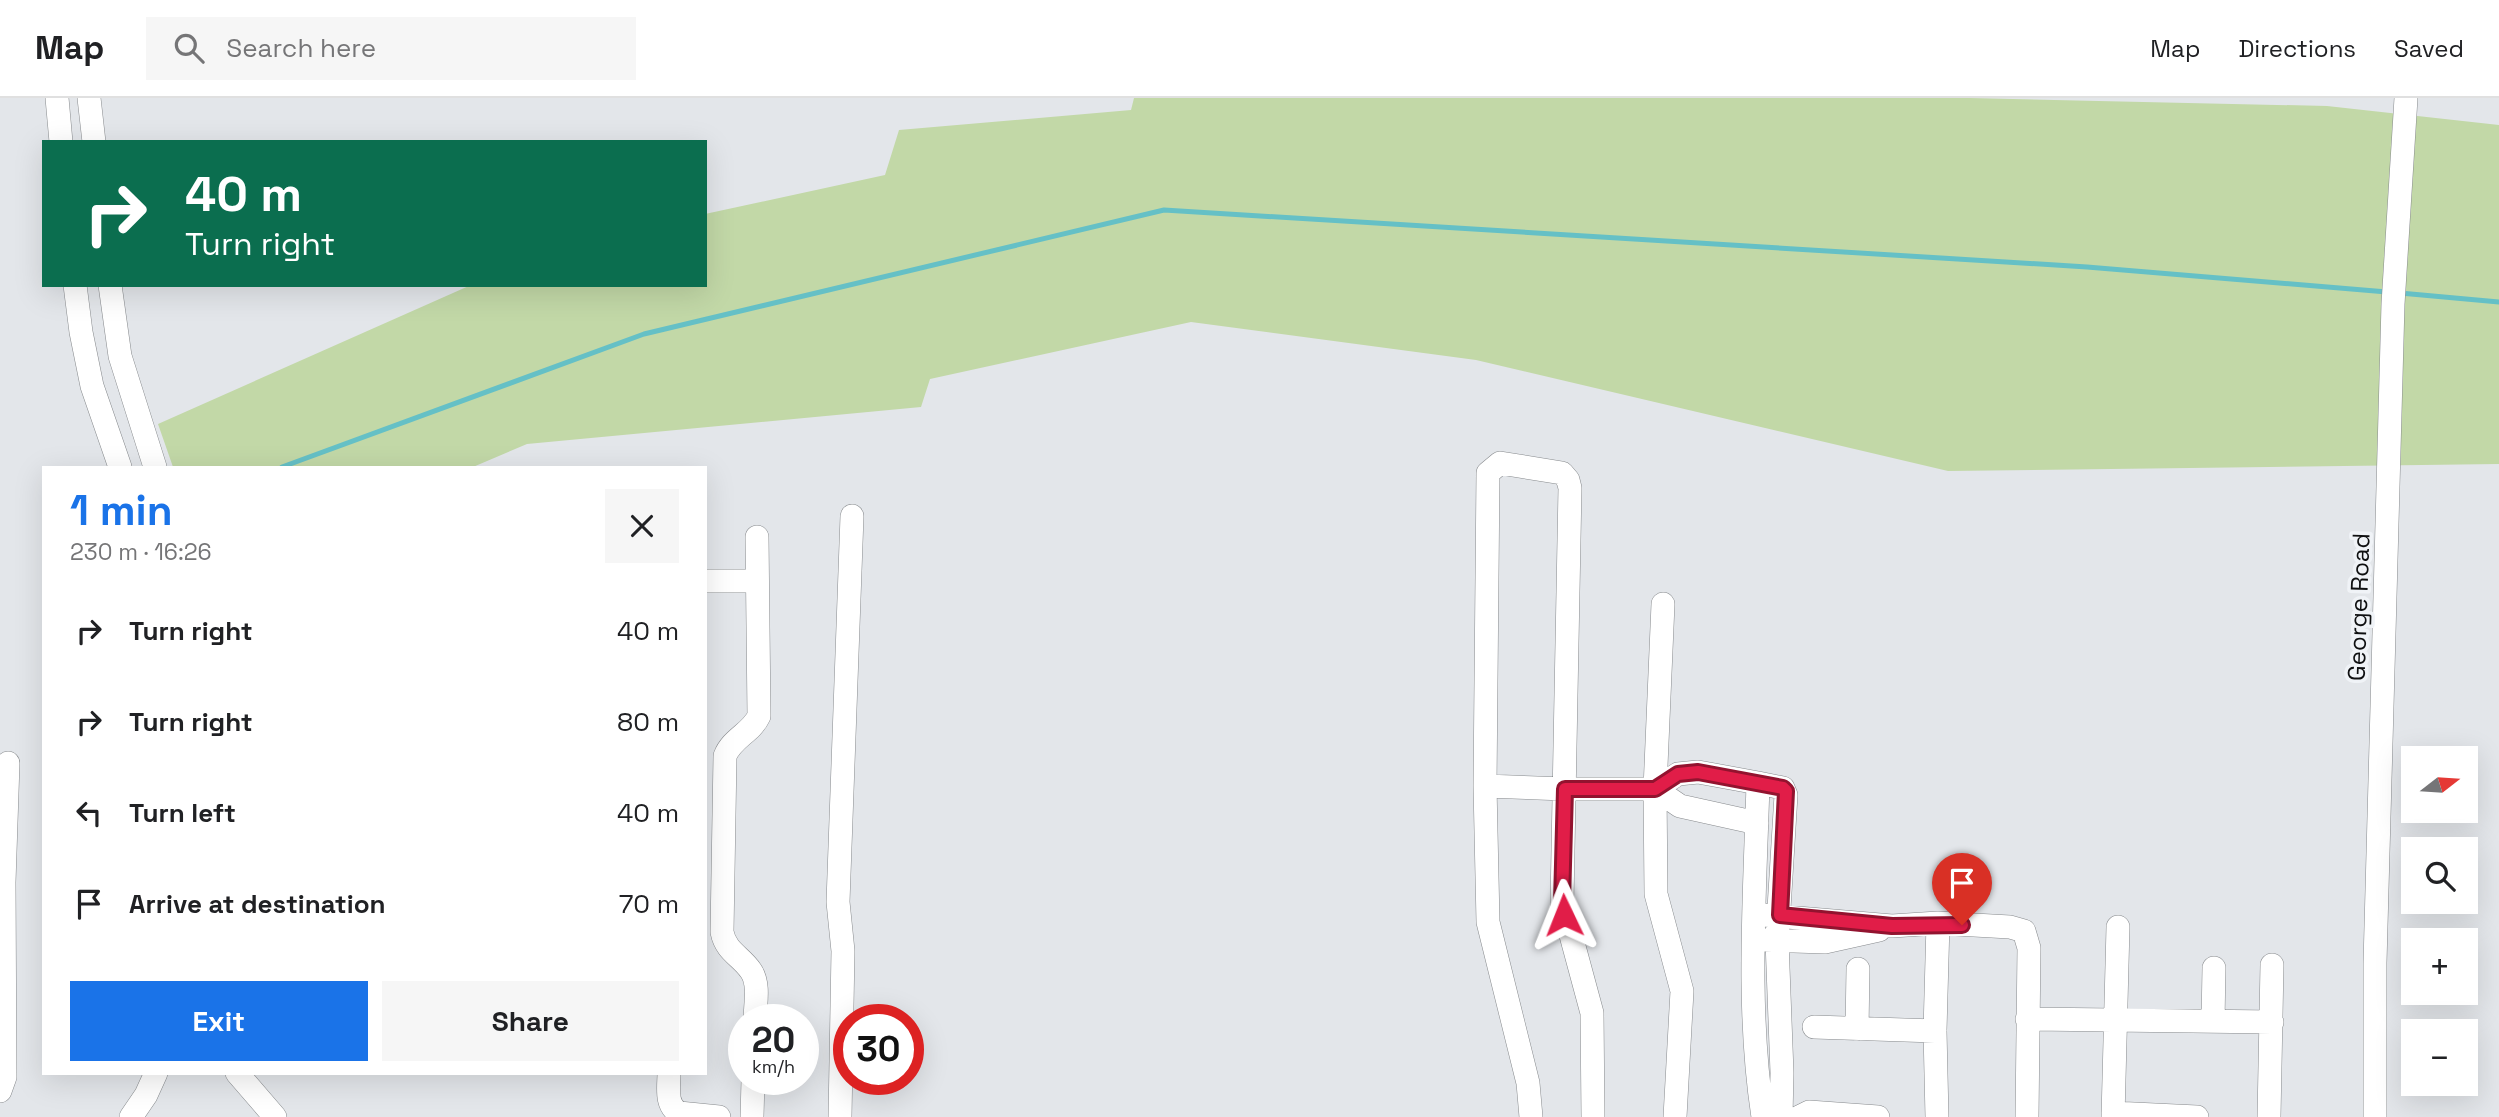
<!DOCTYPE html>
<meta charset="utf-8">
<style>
body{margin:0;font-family:"Space Grotesk",sans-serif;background:#f6f6f6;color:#202124;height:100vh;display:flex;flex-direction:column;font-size:26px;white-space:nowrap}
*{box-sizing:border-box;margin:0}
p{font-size:23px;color:#757577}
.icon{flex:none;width:38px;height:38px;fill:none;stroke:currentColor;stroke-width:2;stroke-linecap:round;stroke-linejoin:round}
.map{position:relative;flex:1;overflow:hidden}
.sheet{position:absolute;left:42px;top:368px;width:665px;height:609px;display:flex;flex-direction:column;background:#fff;border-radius:0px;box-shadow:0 7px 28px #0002}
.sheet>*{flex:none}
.top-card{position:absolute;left:42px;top:42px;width:665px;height:147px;border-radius:0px;box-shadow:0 7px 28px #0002;background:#0b6e4f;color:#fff;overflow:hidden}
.needle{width:46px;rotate:73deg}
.buttons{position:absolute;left:2401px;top:648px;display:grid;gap:14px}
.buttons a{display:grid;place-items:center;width:77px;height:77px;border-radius:0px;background:#fff;box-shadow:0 7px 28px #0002;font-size:35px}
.speed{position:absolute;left:728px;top:906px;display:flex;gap:14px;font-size:35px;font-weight:700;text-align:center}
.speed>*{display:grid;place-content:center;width:91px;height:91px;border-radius:50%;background:#fff;box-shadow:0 7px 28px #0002;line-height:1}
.speed small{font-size:18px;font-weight:400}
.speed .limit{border:10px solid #d22;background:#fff;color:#111}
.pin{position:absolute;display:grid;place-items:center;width:60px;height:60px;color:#fff;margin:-72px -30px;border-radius:50% 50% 50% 0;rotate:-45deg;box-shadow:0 0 7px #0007}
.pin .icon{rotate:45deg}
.me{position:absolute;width:77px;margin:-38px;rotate:358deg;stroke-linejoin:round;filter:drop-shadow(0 0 5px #0008)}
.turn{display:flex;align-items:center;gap:24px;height:147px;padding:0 28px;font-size:32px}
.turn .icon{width:91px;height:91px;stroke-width:2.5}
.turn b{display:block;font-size:49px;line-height:60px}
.round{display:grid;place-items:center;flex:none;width:74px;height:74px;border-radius:0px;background:#f6f6f6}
.summary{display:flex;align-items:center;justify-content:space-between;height:119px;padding:0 28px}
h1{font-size:42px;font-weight:800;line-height:52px;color:#1a73e8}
.button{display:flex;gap:14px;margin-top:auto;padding:14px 28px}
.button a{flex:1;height:80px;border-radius:0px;background:#1a73e8;color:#fff;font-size:28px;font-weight:800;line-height:80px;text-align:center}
.button a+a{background:#f6f6f6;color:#202124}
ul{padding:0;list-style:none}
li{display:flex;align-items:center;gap:21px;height:91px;padding:0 28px}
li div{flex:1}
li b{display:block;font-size:26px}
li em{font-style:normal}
header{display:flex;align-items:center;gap:42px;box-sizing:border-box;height:98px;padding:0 35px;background:#fff;border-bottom:2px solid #e0e0e0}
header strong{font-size:33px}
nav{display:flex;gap:38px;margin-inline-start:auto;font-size:24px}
.search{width:490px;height:63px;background:#f6f6f6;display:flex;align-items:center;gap:18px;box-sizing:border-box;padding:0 24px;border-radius:0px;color:#757577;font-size:26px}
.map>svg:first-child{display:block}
</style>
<header>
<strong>Map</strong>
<div class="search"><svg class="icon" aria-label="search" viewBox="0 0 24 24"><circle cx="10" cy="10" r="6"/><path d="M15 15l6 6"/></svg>Search here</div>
<nav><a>Map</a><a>Directions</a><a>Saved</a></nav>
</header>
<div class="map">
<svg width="2499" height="1019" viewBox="0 0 2499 1019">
<rect width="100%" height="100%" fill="#e3e6ea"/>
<!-- green -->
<path fill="#c2d8a7" d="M1134,0H1970L2327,8L2499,27V366L1948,373L1476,262L1191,224L930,281L921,309L527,346L473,369H173L158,326L471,187H705V116L885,77L899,32L1131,12Z"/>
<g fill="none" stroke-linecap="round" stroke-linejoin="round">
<!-- stream -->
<path stroke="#65c0c6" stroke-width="5" d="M2400,195L2499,204
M282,369L644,236L1164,112L2087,169L2387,194"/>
<!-- minor casing -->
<g stroke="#878a8d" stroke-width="24">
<path id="minor" d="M57,0L61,44
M89,0L94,44
M75,187L81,234L92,288L120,369
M110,187L120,258L155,369
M705,483H756
M1663,506L1655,691L1656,796L1682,893L1675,1019
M1485,688L1565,691H1655
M1757,725L1680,708L1655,691L1678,676L1698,674L1758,685
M1764,817L1892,828L1938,825L2010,829L2024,833L2029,850L2027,1019
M1765,842L1825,844L1879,832
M2027,921L2272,924
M755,922C755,908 760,886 751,873C741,858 726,854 722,834L725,658C732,640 751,635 759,618L757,439
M2213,923L2214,870
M1814,929L1935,933
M1857,931L1858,871
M237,975L275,1019
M669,975C669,989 665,1007 679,1015L719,1019
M0,993L5,979L4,784L8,665
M2113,1015L2197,1019
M131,1019L146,997L156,975
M752,1019L753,982
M840,1019L843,853L838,804L852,418
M1531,1019L1528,985L1488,824L1485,688L1488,375L1500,365L1562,375L1568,382L1570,390L1562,804L1592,915L1593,1019
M1763,1019C1746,909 1755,796 1758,685L1783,690L1786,697L1777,843L1782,975L1781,1019
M1799,1019L1809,1014L1878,1019
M1937,1019L1935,933L1938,825
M2113,1019L2118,829
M2269,1019L2272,867
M2375,1019V865L2393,206L2406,0"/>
</g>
<!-- minor -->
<use href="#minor" stroke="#fff" stroke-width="23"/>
</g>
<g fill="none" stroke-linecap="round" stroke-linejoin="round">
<!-- route casing -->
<g stroke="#92132f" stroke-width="18">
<path id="route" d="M1564,817L1562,804L1565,691H1655L1678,676L1698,674L1783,690L1786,693L1780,817L1892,828L1962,827"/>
</g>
<!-- route -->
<use href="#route" stroke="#e11d48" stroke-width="12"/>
</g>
<g text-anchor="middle" stroke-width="7" stroke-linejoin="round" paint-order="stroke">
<!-- street labels -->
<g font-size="24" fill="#0f1011" stroke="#f0f3f7">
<text transform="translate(2359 509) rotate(-88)" y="8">George Road</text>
</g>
</g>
</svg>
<div class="buttons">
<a><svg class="needle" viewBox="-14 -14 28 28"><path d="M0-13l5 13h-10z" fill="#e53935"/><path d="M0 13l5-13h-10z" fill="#757577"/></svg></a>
<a><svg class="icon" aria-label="search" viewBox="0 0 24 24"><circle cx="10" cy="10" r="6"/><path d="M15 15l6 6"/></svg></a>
<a>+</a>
<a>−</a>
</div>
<div class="speed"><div>20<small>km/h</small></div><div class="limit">30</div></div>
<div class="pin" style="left:1962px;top:827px;background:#d93025"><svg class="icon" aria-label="arrive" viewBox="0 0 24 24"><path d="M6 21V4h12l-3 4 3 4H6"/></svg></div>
<svg class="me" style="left:1564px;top:817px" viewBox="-20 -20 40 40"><path d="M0-17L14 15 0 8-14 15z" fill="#e11d48" stroke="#fff" stroke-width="4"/></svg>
<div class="top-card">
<div class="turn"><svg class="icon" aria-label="right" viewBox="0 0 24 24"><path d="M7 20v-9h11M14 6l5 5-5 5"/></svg><div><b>40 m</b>Turn right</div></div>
</div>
<section class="sheet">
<div class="summary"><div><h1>1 min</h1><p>230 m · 16:26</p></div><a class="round"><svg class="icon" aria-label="close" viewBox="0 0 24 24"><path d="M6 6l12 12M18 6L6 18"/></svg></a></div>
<ul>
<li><svg class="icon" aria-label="right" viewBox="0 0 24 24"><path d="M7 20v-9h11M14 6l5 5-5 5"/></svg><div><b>Turn right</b></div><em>40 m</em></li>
<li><svg class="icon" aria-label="right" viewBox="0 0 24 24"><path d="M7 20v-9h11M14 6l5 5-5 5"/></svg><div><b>Turn right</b></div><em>80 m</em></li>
<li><svg class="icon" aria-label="left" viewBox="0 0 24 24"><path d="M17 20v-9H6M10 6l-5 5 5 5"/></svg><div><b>Turn left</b></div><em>40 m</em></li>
<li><svg class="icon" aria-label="arrive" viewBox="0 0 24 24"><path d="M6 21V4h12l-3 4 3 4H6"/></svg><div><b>Arrive at destination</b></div><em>70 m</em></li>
</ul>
<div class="button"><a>Exit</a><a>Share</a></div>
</section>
</div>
